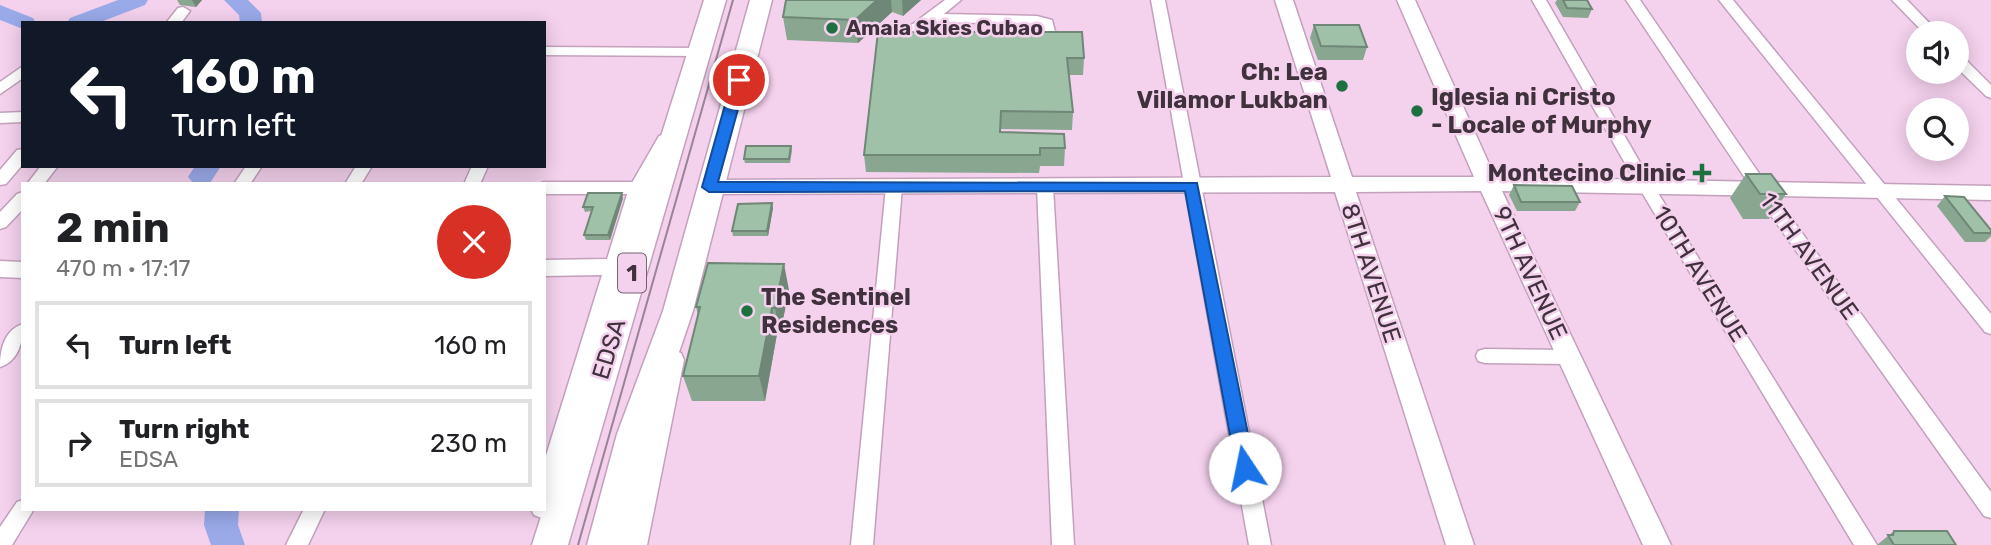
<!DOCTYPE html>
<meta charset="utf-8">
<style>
body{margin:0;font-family:Rubik,sans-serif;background:#f6f6f6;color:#202124;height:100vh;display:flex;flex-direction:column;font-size:26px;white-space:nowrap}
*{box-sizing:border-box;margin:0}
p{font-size:23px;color:#757577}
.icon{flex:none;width:38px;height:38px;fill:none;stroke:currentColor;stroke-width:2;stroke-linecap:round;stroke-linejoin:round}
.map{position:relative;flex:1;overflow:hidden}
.panel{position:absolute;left:21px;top:182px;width:525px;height:329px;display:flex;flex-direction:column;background:#fff;border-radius:0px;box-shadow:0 4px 18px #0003}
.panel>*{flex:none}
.hud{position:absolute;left:21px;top:21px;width:525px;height:147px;border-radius:0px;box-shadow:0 4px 18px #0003;background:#111827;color:#fff;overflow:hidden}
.buttons{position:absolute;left:1906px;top:21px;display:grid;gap:14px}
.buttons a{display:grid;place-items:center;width:63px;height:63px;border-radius:50%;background:#fff;box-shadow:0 4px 18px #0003;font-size:35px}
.pin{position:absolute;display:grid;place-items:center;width:60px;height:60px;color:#fff;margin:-30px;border:4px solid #fff;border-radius:50%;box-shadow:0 2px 7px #0007}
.me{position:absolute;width:77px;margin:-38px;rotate:349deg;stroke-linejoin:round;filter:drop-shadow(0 0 5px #0008)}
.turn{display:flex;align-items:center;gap:24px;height:147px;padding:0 35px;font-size:32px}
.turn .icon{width:91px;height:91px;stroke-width:2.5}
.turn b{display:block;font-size:49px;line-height:60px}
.round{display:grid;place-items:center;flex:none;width:74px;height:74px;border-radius:37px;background:#f6f6f6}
.headline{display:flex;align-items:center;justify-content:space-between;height:119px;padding:0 35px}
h1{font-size:42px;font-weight:700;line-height:52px}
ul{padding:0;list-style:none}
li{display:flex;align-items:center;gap:21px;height:88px;margin:0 14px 10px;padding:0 21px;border:4px solid #e0e0e0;border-radius:0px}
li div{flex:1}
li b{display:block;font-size:26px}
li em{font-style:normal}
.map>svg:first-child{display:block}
</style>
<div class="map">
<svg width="1991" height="545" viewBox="0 0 1991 545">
<rect width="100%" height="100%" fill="#f4d1ed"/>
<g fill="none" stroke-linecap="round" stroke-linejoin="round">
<!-- river -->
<path fill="#9aaae9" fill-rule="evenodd" d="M118,0H148L145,5L98,23H67L70,18Z
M224,0H248L261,13L262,23H240L239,15Z
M0,5L33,18L36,23H23V29L0,20Z
M195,166H221L210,183L194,184L188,177Z
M205,509H239L238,525L245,545H211L204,525Z"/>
<!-- street casing -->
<g stroke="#c3a1bc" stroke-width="3">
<path id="street" d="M945,0H961L944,14L1037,16L1052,20L1056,35L1054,38H1044L1040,25L1036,24L933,22L912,38H902V32Z
M1151,0H1165L1271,545H1249Z
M1532,0H1546L1653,185L1877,545H1854L1638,186Z
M1626,0H1640L1767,185L1991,492V518L1984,516L1755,193Z
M1719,0H1733L1991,314V334L1985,332Z
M1892,0H1907L1939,33H1924Z
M183,7L190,11L181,23H166L178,8Z
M544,47L700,48L707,52L700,56L544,55Z
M1956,54L1961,55L1991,85V98L1986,96L1956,67Z
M23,66V78L0,94V82Z
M23,112V122L0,123V113Z
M23,149V164L6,184L0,185V170L17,150Z
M41,166H58L44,184H27Z
M246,166H262L250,184H234Z
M356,166H372L361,184H345Z
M472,166H488L480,184H464Z
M894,181L902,187L873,545H851L886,187Z
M1045,181L1053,187L1074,545H1052L1037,187Z
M544,182H640L648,188L640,194H544V184H539Z
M23,192V209L6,227L0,229V212L17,194Z
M23,324C23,341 19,361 0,367C0,350 4,330 23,324Z
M1485,349L1569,350L1576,352L1578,357L1576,362L1569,364L1485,363L1478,361L1476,356L1478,351Z
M23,500V509H34L12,545H0V527L17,502Z
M304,509H325L308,545H286Z"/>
</g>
<!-- secondary casing -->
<g stroke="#c3a1bc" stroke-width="3">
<path id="secondary" d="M1275,0H1293L1352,177H1474L1397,0H1415L1495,177L1991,186V200L1502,191L1671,545H1643L1481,191L1356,192L1474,545H1446L1335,192L709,194L702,192L698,187L702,182L709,180L1331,177Z
M666,134L673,136L676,141L651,188L558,507L554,515L544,519L534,515L531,509H544V462L602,275L544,276V260L607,259L629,188L659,136Z
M0,261L23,262V278L0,277Z
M672,350L681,353L684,360L647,545H619L660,360L663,353Z"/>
</g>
<!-- highway casing -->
<g stroke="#c3a1bc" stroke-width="3">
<path id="highway" d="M704,0H726L568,545H532Z
M750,0H772L693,311L651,434L623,545H587L617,434L663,311Z"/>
</g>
<!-- street -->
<use href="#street" fill="#fff" fill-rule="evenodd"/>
<!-- secondary -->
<use href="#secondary" fill="#fff" fill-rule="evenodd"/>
<!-- highway -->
<use href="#highway" fill="#fff" fill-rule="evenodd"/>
<!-- tram -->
<path stroke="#9b8396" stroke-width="2" d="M578,545L733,0"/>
</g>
<!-- wall -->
<path fill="#88a690" d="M177,0H202L196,7L180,5Z
M786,0H921L903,16L892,12L858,43L787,40L783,17Z
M1557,0H1587L1592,9L1588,18L1563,17L1555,3Z
M1314,25L1367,47L1363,60H1318L1310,38Z
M878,32L1084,58L1083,75H1069L1073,112L1072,130L1001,129V132L1065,148L1064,166H1040L1039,173L866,172L864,155Z
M791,146L792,151L790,163H745L744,159Z
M1746,174L1786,194L1769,219H1743L1730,198Z
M1514,185L1580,202L1575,211H1517L1509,195Z
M1945,196L1991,230V236L1985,242H1965L1937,206Z
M623,198L610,240H586L584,235L592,211L585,212L583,207Z
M773,208L768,236H733L732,231Z
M789,290L780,334H777L765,401H692L683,376L698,315L696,307Z
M1894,531L1956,545H1877Z"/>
<!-- shaded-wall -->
<path fill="#6f8776" d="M192,0H202L196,7Z
M877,0H891L892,12L858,43L855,20Z
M902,0H921L903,16Z
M622,193L623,198L610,240L608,235Z
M772,203L773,208L768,236L767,231Z
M784,264L789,290L780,334L775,308Z
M772,308L777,334L765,401L759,376Z"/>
<!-- building -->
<path fill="#9ec1a8" stroke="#6f8776" stroke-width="2" d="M786,0H877L855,20L783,17Z
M1563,0H1587L1592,9L1567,8Z
M1314,25H1359L1367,47L1321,46Z
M878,32H1082L1084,58H1067L1073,112L1001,111L1000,132L1064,134L1065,148H1040V155H864Z
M746,146H791L789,159H744Z
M1746,174H1771L1786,194H1760Z
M1514,185L1572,186L1580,202H1521Z
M588,193H622L608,235H584L593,207H583Z
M1945,196L1964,197L1991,230V233H1974Z
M772,203L767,231H732L738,204Z
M708,263L784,264L775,308H772L759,376H683L700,307H696Z
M1894,531H1947L1956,545H1894L1888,535H1893Z"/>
<!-- route -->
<path fill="#1a73e8" stroke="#114b97" stroke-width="2" d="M739,76L746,80L718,182L1197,183L1255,468L1252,474L1245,476L1239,474L1236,468L1185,191L709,192L702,187L732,80Z"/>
<!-- markers -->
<g fill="#1f7041" stroke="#f4d1ed" stroke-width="2.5">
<circle cx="832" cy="28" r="7"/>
<circle cx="1342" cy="86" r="7"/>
<circle cx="1417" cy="111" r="7"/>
<path d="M1698.5 162.5h7v7h7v7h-7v7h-7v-7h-7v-7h7z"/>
<circle cx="747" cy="311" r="7"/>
</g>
<g text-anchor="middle" stroke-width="5" stroke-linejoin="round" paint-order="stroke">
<!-- far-poi labels -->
<g font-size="21" font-weight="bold" fill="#40323d" stroke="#f4d1ed" text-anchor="start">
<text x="846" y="35">Amaia Skies Cubao</text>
</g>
<!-- shield labels -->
<rect fill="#f4d1ed" stroke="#766272" stroke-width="2" x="618" y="253.5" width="28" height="39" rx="5"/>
<g font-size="23" font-weight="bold" fill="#40323d">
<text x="632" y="281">1</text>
</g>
<!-- poi labels -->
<g font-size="24" font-weight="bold" fill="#40323d" stroke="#f4d1ed" text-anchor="end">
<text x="1328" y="80">Ch: Lea<tspan x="1328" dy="28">Villamor Lukban</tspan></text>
<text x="1431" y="105" text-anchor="start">Iglesia ni Cristo<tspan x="1431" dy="28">- Locale of Murphy</tspan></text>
<text x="1686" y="181">Montecino Clinic</text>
<text x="761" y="305" text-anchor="start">The Sentinel<tspan x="761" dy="28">Residences</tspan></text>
</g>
<!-- street labels -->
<g font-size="24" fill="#40323d" stroke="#f4d1ed">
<text transform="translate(1809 256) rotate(54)" y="8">11TH AVENUE</text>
<text transform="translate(1371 273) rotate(72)" y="8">8TH AVENUE</text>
<text transform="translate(1530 273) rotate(65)" y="8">9TH AVENUE</text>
<text transform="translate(1700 274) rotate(58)" y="8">10TH AVENUE</text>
<text transform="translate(609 349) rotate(-73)" y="8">EDSA</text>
</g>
</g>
</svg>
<div class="buttons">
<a><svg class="icon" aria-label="sound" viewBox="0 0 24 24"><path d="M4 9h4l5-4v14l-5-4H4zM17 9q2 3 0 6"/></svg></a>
<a><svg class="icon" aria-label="search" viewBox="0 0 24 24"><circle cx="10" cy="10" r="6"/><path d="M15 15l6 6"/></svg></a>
</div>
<div class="pin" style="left:739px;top:80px;background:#d93025"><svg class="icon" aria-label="arrive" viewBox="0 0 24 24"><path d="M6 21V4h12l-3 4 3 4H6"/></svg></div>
<svg class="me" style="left:1245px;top:468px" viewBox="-20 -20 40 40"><circle r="19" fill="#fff"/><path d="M0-13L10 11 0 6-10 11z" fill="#1a73e8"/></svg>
<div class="hud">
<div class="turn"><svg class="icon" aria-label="left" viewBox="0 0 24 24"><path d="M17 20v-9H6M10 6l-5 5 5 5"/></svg><div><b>160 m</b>Turn left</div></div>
</div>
<section class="panel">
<div class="headline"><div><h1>2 min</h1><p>470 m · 17:17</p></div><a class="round" style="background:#d93025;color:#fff"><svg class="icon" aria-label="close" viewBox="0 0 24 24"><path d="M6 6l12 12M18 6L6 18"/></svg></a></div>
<ul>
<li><svg class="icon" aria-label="left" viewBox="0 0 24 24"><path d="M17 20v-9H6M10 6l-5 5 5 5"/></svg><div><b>Turn left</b></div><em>160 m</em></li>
<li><svg class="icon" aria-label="right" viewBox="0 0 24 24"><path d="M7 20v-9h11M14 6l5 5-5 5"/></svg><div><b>Turn right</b><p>EDSA</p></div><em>230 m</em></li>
</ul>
</section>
</div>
